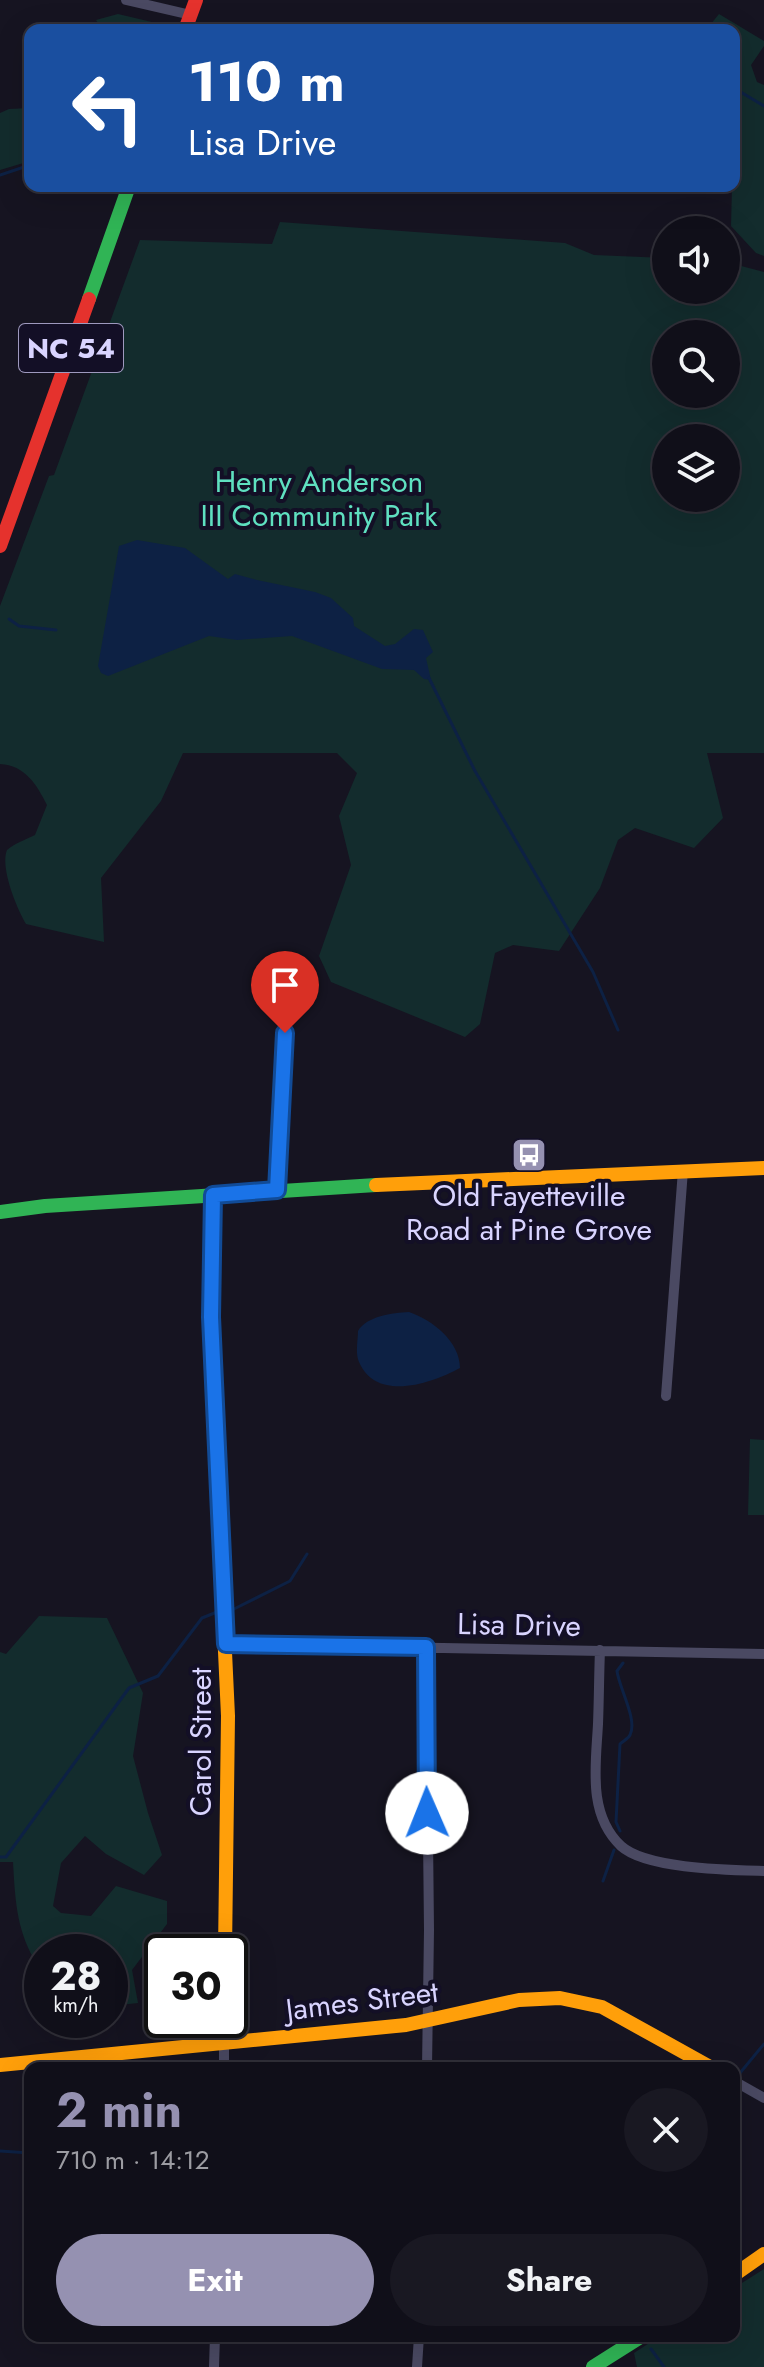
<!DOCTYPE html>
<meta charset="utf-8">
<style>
body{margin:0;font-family:Jost,sans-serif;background:#191822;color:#f1f3f6;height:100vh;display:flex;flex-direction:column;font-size:30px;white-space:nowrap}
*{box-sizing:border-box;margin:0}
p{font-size:26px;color:#9c9ca2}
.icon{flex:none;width:44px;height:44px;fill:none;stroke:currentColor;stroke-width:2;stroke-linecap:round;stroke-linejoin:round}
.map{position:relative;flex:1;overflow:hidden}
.drawer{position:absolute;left:24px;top:2062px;width:716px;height:280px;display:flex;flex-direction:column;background:#100f19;border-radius:16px;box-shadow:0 8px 32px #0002,0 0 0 2px #302f38}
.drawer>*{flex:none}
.top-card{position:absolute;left:24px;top:24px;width:716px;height:168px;border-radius:16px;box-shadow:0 8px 32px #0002,0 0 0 2px #302f38;background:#1a4fa0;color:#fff;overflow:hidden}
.controls{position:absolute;left:652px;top:216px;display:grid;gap:16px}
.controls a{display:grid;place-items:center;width:88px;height:88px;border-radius:50%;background:#100f19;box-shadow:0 8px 32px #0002,0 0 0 2px #302f38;font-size:40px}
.speed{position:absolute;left:24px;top:1934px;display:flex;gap:16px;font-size:40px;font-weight:700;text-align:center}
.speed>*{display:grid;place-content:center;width:104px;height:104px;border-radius:50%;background:#100f19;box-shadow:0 8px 32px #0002,0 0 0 2px #302f38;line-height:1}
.speed small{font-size:20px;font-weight:400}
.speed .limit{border:4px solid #111;border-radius:12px;background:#fff;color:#111}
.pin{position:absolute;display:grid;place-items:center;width:68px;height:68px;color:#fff;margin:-82px -34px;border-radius:50% 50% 50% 0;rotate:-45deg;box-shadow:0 0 8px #0007}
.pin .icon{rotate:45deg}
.me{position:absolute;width:88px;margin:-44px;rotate:359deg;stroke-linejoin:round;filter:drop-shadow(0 0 6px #0008)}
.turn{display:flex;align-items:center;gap:28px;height:168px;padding:0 32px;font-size:36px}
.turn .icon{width:104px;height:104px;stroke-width:2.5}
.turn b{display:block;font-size:56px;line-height:68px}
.round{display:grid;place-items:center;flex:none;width:84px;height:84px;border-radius:42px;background:#191822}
.head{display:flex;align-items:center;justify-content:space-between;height:136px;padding:0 32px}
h1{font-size:48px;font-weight:700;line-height:60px;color:#9591b1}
.button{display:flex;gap:16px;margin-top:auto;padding:16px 32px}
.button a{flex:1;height:92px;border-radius:48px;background:#9591b1;color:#fff;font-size:32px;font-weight:700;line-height:92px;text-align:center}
.button a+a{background:#191822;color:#f1f3f6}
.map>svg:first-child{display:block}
</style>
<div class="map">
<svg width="764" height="2367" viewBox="0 0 764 2367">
<rect width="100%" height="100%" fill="#161421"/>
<!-- green -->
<path fill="#132c2d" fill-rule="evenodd" d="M118,14L156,23L154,30H102L96,20Z
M719,14L764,41V46L751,65L757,82L764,85V256L756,253L731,226L732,186H734V30H706Z
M30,108V161L0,170V113L9,109Z
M280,222L565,243L594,255L666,258V290H726V262L764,272V753H707L723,818L694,848L635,828L618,840L600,888L559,951L513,945L495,953L480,1024L465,1037L331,982L319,956L351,865L339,816L357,773L337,753H183L161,801L101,878L104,942L26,924C16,907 0,867 7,850C15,843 27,839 35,835L47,805C37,785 25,765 0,764V606L49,476L54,475L140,240L272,244ZM666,334H726V394H666ZM666,438H726V498H666Z
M750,1439L764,1440V1515H748Z
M39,1616L107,1618L143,1693L133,1756L148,1813L162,1855L144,1875L106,1854L85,1836L61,1863L53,1906L61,1913L91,1916L116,1886L167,1901V1924L132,1970L138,2003L110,2006V1952H42V2005H39L26,1988L34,1959C16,1928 15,1896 13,1862H0V1652L6,1654Z
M764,2269V2367H637L634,2353L660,2336H734V2288Z"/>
<!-- water -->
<path fill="#0d2144" d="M137,540L185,548L228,579L235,574L257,580L315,592L331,598L353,618L354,626L385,646L395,644L414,629L423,630L433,652L426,658L431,680L424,679L414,670L382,669L292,636L237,640L209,636L108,676L101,673L98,666L119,546Z
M409,1312C433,1320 460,1342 460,1368C432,1383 377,1403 359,1362C355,1353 358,1340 358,1331C367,1316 392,1313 409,1312Z"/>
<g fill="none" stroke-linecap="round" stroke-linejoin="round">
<!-- stream -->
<path stroke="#0d2144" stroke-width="3" d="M734,88L764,106
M0,175L30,165
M9,619L19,626L56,630
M429,678L475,771L593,972L618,1030
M234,1609L290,1581L307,1554
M620,1831L616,1822L620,1744C623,1741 628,1739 630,1735C638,1720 619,1688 617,1671L623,1663
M0,1857H6L129,1688L158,1676L202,1618L217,1612
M603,1881L614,1850
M740,2073L764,2044
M0,2151L30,2153
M651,2349L664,2367"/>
<!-- street -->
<path stroke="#4a4962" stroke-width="10" d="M126,0L191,15
M277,1190L286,1004
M666,1396L683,1170
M226,1644L764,1654
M426,1647L429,1930L427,2068
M600,1650C599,1675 599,1699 598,1724C596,1764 587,1814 621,1846C646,1869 730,1870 764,1871
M224,2068V2020
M734,2081L764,2098
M214,2367L215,2336
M417,2367L419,2336"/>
<!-- fast -->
<path stroke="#30b455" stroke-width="14" d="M89,299L129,186
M213,1195L211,1317L223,1609
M0,1212L45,1206L376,1185
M593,2367L642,2336"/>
<!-- slow -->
<path stroke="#ff9f0a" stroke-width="14" d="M376,1185L764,1168
M223,1609L228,1716L225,1952
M0,2065L406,2025L519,2000L560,1998L602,2007L712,2068
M734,2275L764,2254"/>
<!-- jam -->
<path stroke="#e5322d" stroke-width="14" d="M185,30L196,0
M0,546L89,299"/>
</g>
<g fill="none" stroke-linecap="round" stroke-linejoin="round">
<!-- route casing -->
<g stroke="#114b97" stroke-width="20">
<path id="route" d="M285,1033L277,1190L213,1195L211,1317L226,1644L426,1647L427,1813"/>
</g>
<!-- route -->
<use href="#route" stroke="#1a73e8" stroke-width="14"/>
</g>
<!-- icons -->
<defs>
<g id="bus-square" transform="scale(1.8)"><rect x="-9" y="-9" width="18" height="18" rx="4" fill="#9591b1" stroke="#130f26"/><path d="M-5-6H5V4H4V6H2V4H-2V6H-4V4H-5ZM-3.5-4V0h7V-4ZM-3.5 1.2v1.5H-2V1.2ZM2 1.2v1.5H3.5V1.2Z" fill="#fff"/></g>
</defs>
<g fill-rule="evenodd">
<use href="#bus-square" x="529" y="1155"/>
</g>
<g text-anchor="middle" stroke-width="8" stroke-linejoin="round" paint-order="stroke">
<!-- shield labels -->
<rect fill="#130f26" stroke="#9e99be" stroke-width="2" x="19" y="324" width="104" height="48" rx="6"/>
<g font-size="28" font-weight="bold" fill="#d9d4ff">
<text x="71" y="358">NC 54</text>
</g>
<!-- park labels -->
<g font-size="30" fill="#5fe0c0" stroke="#130f26">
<text x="319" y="492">Henry Anderson<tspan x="319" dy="34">III Community Park</tspan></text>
</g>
<!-- poi labels -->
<g font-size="30" fill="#d9d4ff" stroke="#130f26">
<text x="529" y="1206">Old Fayetteville<tspan x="529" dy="34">Road at Pine Grove</tspan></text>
</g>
<!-- street labels -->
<g font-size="30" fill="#d9d4ff" stroke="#130f26">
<text transform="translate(519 1625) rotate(1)" y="10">Lisa Drive</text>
<text transform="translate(201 1742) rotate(-90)" y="10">Carol Street</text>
<text transform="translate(362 2001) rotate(-7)" y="10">James Street</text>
</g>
</g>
</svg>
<div class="controls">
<a><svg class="icon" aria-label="sound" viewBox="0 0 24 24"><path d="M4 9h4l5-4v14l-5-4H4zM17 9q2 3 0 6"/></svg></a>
<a><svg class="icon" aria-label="search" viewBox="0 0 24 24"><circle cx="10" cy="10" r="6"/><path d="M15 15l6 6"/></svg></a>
<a><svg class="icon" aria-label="layers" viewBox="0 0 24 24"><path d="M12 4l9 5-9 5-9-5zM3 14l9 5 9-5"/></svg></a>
</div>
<div class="speed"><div>28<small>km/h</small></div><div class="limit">30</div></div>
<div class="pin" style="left:285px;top:1033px;background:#d93025"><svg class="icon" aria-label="arrive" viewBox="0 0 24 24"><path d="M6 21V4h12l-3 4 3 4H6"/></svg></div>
<svg class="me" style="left:427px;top:1813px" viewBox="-20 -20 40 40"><circle r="19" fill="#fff"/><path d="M0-13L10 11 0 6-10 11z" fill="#1a73e8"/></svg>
<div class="top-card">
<div class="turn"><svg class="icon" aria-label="left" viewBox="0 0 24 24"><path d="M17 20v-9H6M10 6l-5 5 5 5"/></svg><div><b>110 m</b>Lisa Drive</div></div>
</div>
<section class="drawer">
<div class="head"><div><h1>2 min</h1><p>710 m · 14:12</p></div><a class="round"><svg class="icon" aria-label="close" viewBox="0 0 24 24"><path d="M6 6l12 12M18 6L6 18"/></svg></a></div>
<div class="button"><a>Exit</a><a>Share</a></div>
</section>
</div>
